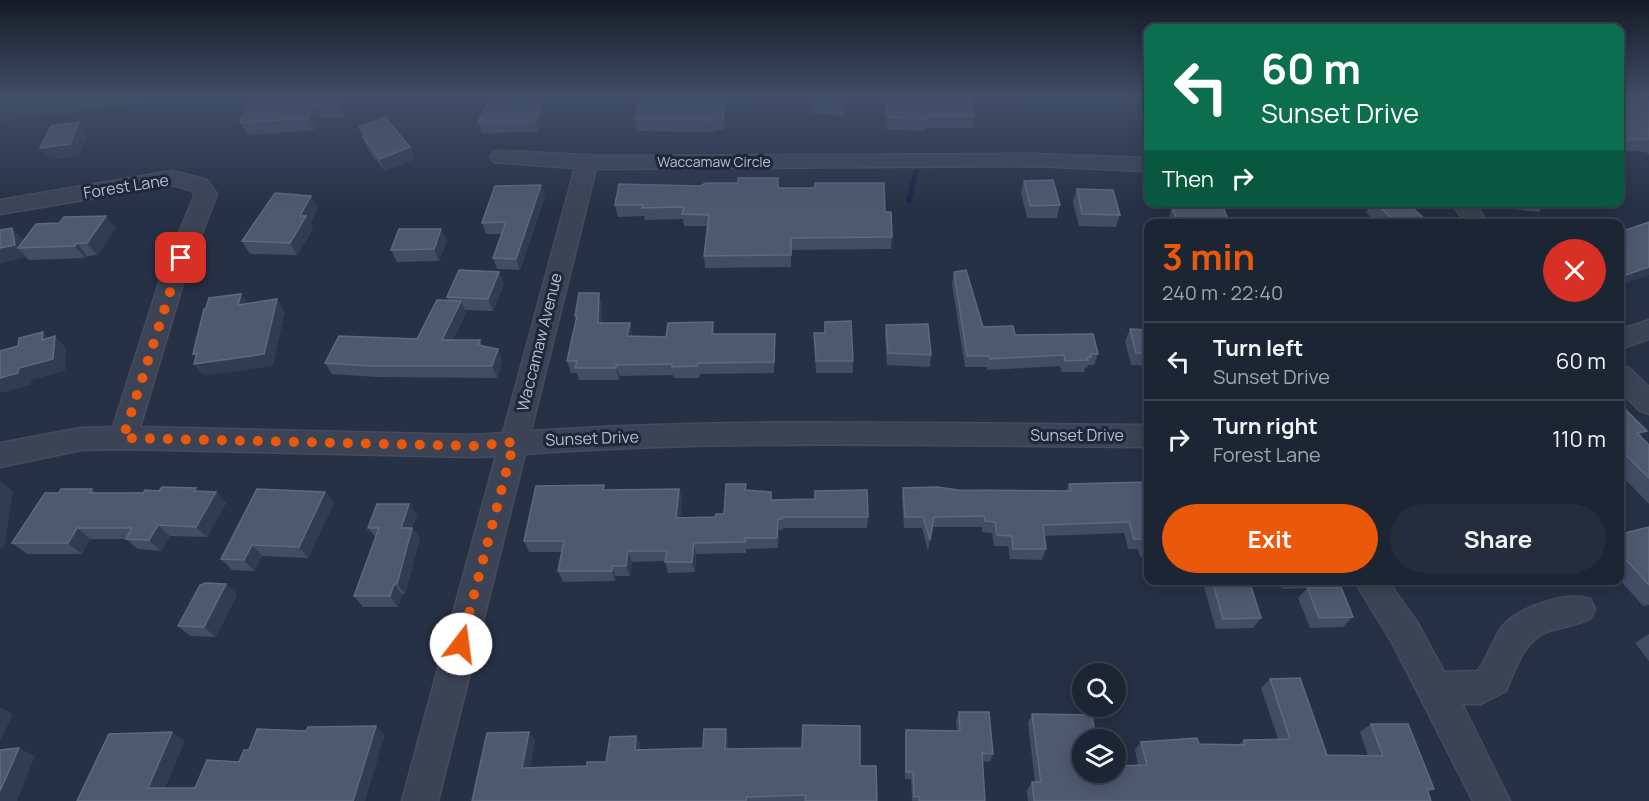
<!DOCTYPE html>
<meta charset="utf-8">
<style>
body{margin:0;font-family:Manrope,sans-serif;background:#252d3c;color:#f1f3f6;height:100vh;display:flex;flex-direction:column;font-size:22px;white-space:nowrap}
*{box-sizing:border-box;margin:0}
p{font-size:20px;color:#a0a5ac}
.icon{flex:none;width:33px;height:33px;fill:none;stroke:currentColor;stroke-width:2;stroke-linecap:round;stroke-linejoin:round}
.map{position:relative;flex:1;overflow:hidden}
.drawer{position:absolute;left:1144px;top:219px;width:480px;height:366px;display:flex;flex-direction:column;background:#1c2534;border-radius:12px;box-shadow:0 3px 15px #0003,0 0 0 2px #3a424f}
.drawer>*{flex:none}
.guide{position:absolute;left:1144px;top:24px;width:480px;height:183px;border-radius:12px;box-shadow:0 3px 15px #0003,0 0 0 2px #3a424f;background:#0b6e4f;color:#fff;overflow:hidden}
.controls{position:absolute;left:1072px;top:663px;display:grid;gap:12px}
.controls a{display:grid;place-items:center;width:54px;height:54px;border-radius:50%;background:#1c2534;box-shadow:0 3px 15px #0003,0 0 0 2px #3a424f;font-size:30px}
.pin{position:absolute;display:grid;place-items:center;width:51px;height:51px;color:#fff;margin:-26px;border-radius:12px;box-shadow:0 3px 9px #0006}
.me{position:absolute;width:66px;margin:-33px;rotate:15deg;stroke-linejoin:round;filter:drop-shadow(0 0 4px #0008)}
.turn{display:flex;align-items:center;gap:21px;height:126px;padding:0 18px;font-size:27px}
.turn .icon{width:78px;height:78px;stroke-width:2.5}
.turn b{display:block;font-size:42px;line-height:51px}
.then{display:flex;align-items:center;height:57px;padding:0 18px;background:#0003;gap:12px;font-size:22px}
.round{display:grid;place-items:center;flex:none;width:63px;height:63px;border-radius:32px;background:#252d3c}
.overview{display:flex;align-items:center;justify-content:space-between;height:102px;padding:0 18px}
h1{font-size:36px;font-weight:700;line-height:45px;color:#ea580c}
.cta{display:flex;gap:12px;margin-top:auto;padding:12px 18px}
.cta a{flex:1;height:69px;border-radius:36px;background:#ea580c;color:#fff;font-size:24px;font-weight:700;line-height:69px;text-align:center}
.cta a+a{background:#252d3c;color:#f1f3f6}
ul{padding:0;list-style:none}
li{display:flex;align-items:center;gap:18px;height:78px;padding:0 18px;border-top:2px solid #3a424f}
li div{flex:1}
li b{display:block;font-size:22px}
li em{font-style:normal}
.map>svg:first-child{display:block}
</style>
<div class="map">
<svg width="1649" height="801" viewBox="0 0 1649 801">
<rect width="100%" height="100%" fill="#263145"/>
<!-- green -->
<path fill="#284046" d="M0,97H193L0,121Z"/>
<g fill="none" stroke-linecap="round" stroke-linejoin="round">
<!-- stream -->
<path stroke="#182644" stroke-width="5" d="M909,200L916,172"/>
<!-- minor casing -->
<g stroke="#444c5d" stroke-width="3">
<path id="minor" d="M501,151L606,156L1035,154L1149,158V170L1145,171L1035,166L596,169L531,431C736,417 943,424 1149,425V447C941,446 732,439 525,454L438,801H402L496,456L473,457L123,449L81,450L0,467V443L81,428L113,427L161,277L195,194L191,190L172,185L0,214V200L172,171L207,180L217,194L185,277L140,427L473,435L503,433L575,168L494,162L490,157L494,152Z
M1451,202H1474L1489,224H1466Z
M1649,320V339L1620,349V330Z
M1620,365L1629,368L1649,387V414L1639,410L1620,391Z
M1354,580H1387L1417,622L1444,672L1477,671C1484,666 1494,637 1502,627C1518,608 1567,590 1590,599L1595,609L1590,619C1577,625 1563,627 1549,631C1523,640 1516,668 1506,691L1481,704H1462L1510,801H1473L1393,644Z"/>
</g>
<!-- minor -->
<use href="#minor" fill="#3b4354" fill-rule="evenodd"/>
</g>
<!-- wall -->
<path fill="#414d63" d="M317,97H349L344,117L320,119L319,117L314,130L247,135L240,123L280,99L317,98Z
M491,97H514L515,100L545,110L538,132L482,133L478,122Z
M641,97H726V106L724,130H715V132L637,131L635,119Z
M812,97H851L844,116L811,113V100Z
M886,97L975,116L973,128H926L925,131L887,129L885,109Z
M1649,98V155L1646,152L1636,151L1620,152V99Z
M359,127L415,159L385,171L368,150Z
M1024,181L1060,205L1057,218H1027L1021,193Z
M541,185L545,196L520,270L497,269L493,258L502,234H486L482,223Z
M779,188L885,212L892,237L891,249L791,250V267L705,268L704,256L707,226H684L683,219L645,220L644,216L618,217L615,205Z
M1077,189L1120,215L1116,227L1079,226L1073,202Z
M311,196L318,208L310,224L313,229L297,255L250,254L242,241Z
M1174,202H1221L1230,224H1169L1168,220Z
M1372,202H1406L1430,224H1377L1366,212Z
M1494,202H1547L1539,212L1496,207Z
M12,228L23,241L116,228L97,255L87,256L85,258L29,260L26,257L0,263Z
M447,241L439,261L397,262L391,250Z
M499,272L504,284L493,311L465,310L466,313L453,340H480L482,346L498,349L502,360L497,378L376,377L332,374L325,363L417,339L448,300L447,297Z
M954,272L983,327L1098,354L1094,365H1088L1087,368H1085L1084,372H1062L1060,366L987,370V367H965L952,284Z
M602,305L601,323H630L632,336L666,337L715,334H775V345L774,373L700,374L699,378H674L673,375L620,376L619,380H579L577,373H571L567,361L576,321L575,316Z
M886,325L931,355L930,367L887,365L885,337Z
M1130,329L1149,330V366L1131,365L1125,341Z
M814,333L853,361V373H816Z
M1620,404L1641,437L1649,445V504L1620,474Z
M1149,482V557H1140L1138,549H1128L1124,533L1044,536L1046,549L1042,560L1010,559L1008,546H994L992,533L982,532V527H932L928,551L922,528H904L902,499L903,488L958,490L1066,491L1069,484Z
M92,489L96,493L216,492L226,503L207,537L170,536L161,551L138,549L126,539H90L82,554H27L12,543L59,493Z
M679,489L682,500L680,518L715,517L724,514L746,490L771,492V500L868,517L867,528H783V530H779L778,548L746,549V553L696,554L695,572L668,573L665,561L632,562L630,576H616L615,581L563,582L558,571L562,552H529L524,541L606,490Z
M325,492L334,503L308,558L262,556L254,571L232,570L221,559Z
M409,504L417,515L412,528L420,538L405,594H402L398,607H363L354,596L376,538L368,528Z
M1649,527V605L1643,606L1620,580V534Z
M1202,580H1249L1261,618L1253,628L1216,629Z
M1278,580H1317L1311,587L1353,617L1343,627L1310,628L1298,598L1307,588L1282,589Z
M237,594L216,637L190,636L178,626Z
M1649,634V661L1635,643Z
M1270,679L1327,755L1368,756L1360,732L1371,724L1434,789L1428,792L1431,801H1028L1027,790L1032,782H1035L1028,723L1032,714L1083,772L1138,766L1135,750L1141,742L1199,744L1239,745L1244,740L1278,739L1261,688Z
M959,712L993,754L990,762L982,761L985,801H912L911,779H905V739L906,730L957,731L956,721Z
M636,736L640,744V750L703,748L728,737V749L860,766L877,801H472L535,740L530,767L587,766L606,762Z"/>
<!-- shaded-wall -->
<path fill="#313c52" d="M273,97H279L282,102L272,100Z
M315,97H316L321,106L314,107L319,117L314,130L308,118Z
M340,97H350L344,117L338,105Z
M725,97L726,106L724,130L723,118Z
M847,97H851L844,116V104Z
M543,100L545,110L538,132L535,122Z
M79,122L88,134L79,156L50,160L40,148Z
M410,147L415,159L385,171L380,159Z
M541,185L545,196L520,270L516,259Z
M311,196L318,208L310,224L313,229L297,255L290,243L300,216Z
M106,216L116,228L97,255L87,243Z
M12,228L23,240L25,248H18L26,257L0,263V248Z
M441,229L447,241L439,261L434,249Z
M77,243L87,256L85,258L75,246Z
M1649,267V275L1620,285V277Z
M499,272L504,284L493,311L488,299Z
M599,293L602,305L601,335L598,323Z
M241,294L250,306L238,305Z
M277,299L285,312L273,366L204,376L194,364L200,363L193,354Z
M461,301L466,313L448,352L442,340Z
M713,322L715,334L714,346L712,334Z
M630,323L632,334L630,348L627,336Z
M43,332L54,344L55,336L66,348L65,371L31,380V385L0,393V378L19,368L42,340Z
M498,349L502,360L497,378L492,366Z
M616,365L620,376L619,380L616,368Z
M1647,431L1633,443L1637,433Z
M0,481L13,491L4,548L0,549Z
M679,489L682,500L678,529L676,518Z
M216,492L226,503L207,537L196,527Z
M325,492L334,503L308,558L299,547Z
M409,504L417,515L412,528L420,538L405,594L397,584L401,528Z
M778,519L779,530L778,548L777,538Z
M158,525L170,536L161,551L149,540Z
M77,528L90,539L82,554L68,543Z
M694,543L696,554L695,572L692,562Z
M252,545L262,556L254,571L244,560Z
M628,551L632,562L630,576L626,566Z
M612,566L616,576L615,581L612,571Z
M226,584L237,594L216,637L204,627Z
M394,584L402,594L398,607L390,596Z
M0,707L13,714L0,742Z
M376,726L385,735L365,801H353Z
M726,729L728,737L727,757L725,749Z
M172,732L185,741L162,796L148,788Z
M529,732L535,740L528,775L522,768Z
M636,736L640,744L639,758L635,750Z
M19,748L35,756L17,801H0V791Z"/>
<!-- building -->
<path fill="#4e596e" stroke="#5e697d" stroke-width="1.5" d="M251,97H273L272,100L303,97H315L308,118L240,123Z
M317,97H340L338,105L314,107Z
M491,97H511L510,100H543L535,122H478Z
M641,97H725L723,118H714L713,120L635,119Z
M812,97H847L844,104L811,100Z
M886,97H971L975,116H926L927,119L888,117Z
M1649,98V139L1620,140V99Z
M385,117L410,147L380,159L363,137L366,136L359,127Z
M79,122L70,144L40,148L51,126Z
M738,178H778V188H815V183H884L885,212H891L892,237L791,238V255L704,256L709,215L682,214L684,207L642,208L643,205H615L619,184L700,186L706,183H738Z
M1053,180L1060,205L1030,206L1024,181Z
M541,185L516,259L493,258L506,222L482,223L495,186Z
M1077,189L1113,190L1120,215L1082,214Z
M275,193L311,196L300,216H306L290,243L242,241Z
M1179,202H1221L1230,224H1179L1172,208H1182Z
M1375,202H1406L1430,224H1397Z
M106,216L87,243H77L75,246L18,248L36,224L59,223L64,217Z
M1649,222V267L1620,277V232Z
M12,228L15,245L0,248V230Z
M399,229H441L434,249L391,250Z
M459,270L499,272L488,299L447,297Z
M966,270L983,327L1013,326L1015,335L1093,334L1098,354H1090L1091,357H1087L1088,360L1065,361L1064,355L990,359L989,356H967L954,272Z
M579,293H599L598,323H630L627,336L666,337L668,323L713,322L712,334H775L774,362L698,363L697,366L672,367V364L616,365V368H575L577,361H567L577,316H575Z
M241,294L238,305L277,299L264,354L194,364L197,353L193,354L204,309L206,308L209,298Z
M437,300L461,301L442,340H480L478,345L498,349L492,366H370L325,363L339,336L417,339Z
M851,321L853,361H816L814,333H825V322Z
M928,324L931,355L888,353L886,325Z
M1130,329L1149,330V353H1136Z
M43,332L42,340L55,336L53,359L19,368L18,373L0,378V351L18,346L19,338Z
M1620,404L1647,431L1637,433L1649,445V478L1620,449Z
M1149,482V546H1146L1143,539H1134L1129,522L1043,525L1046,549H1013L1012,536L997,535L995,522L985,521L984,516L934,517L930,540L923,517H905L903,488L937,487L958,490L1071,491L1069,484Z
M726,484H746L745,490L771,492V500L815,499V491L867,490L868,517H782V519H778L777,538H745V542L694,543L692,562H665L667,551H628L626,566H612V571H558L564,541H524L536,486L604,485L603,490L679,489L676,518L715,517L716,514H724Z
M162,487L196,488L194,491L216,492L196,527L158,525L149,540L126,539L132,528H77L68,543H12L45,493H59L61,489H92L89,493H143L145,490L159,491Z
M257,489L325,492L299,547L252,545L244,560L221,559Z
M377,504H409L401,528H412L397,584H394L390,596H354L379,528H368Z
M1649,527V585L1620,553V534Z
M1212,580H1249L1261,618L1223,619Z
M205,583L226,584L204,627L178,626L200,585Z
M1307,587H1341L1353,617L1319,618Z
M1300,678L1327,755L1383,756L1371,724H1408L1434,789H1427L1431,801H1034L1032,782H1041L1032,714L1092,715L1096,740H1083V772H1116V766L1147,765L1141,742L1197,738L1199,744L1245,745L1244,740L1290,739L1270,679Z
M959,712H989L993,754L982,753L985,801H919V796L914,797L913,772H906V730L960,731Z
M803,725L860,726V766H876L877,801H805L806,795L746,797V801H472L487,733L529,732L522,768L587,766V762H606L610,737L636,736L635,750L703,748L704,729H726L725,749L802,748Z
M376,726L353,801H77L109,734L172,732L148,788H195L207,760L239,762L244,750H249L257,729L306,731L308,727Z
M19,748L0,791V750Z"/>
<!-- sky -->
<linearGradient id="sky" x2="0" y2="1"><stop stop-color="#151b26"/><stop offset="0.46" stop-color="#414e68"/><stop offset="1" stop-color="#414e68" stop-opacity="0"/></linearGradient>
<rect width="1649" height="209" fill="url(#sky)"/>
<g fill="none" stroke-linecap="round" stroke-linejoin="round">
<!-- route -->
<path stroke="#ea580c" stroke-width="10" stroke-dasharray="0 18" d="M181,258L123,438L473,446L514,442L461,644"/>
</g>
<g text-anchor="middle" stroke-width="6" stroke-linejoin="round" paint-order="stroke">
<!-- far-street labels -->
<g font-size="14" fill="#b8bfcd" stroke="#1f283a">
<text x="714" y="167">Waccamaw Circle</text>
</g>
<!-- street labels -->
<g font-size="16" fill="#b8bfcd" stroke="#1f283a">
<text transform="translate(126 186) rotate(-9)" y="6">Forest Lane</text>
<text transform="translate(539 342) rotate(-76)" y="6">Waccamaw Avenue</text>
<text x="1077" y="441">Sunset Drive</text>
<text transform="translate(592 438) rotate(-2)" y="6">Sunset Drive</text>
</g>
</g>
</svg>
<div class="controls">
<a><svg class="icon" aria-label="search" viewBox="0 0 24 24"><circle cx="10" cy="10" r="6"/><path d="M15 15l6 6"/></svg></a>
<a><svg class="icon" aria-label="layers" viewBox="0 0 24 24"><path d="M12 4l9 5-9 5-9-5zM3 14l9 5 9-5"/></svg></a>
</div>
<div class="pin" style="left:181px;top:258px;background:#d93025"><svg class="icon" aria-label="arrive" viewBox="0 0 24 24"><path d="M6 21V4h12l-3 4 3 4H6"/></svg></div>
<svg class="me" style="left:461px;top:644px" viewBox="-20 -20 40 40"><circle r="19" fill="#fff"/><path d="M0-13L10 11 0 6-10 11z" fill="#ea580c"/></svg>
<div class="guide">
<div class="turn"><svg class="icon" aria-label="left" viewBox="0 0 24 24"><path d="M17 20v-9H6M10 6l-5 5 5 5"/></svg><div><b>60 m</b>Sunset Drive</div></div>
<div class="then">Then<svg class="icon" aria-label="right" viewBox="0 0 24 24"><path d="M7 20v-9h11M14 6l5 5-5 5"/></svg></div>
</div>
<section class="drawer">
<div class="overview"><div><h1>3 min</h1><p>240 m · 22:40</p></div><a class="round" style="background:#d93025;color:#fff"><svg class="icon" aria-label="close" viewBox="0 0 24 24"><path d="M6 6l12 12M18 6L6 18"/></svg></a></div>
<ul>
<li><svg class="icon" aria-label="left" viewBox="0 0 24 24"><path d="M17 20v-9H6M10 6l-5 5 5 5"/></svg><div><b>Turn left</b><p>Sunset Drive</p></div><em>60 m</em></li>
<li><svg class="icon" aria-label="right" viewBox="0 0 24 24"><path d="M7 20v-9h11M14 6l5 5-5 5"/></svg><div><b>Turn right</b><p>Forest Lane</p></div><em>110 m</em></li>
</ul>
<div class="cta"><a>Exit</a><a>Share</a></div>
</section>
</div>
